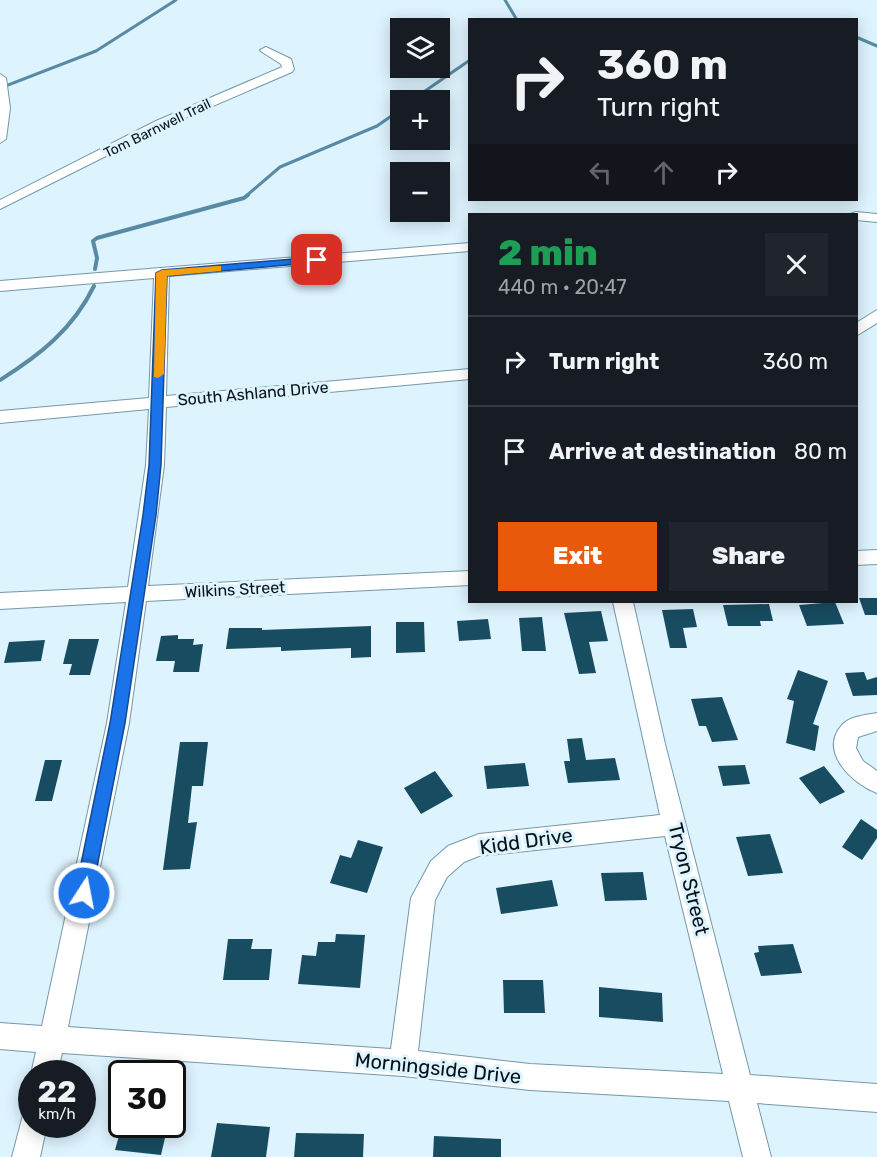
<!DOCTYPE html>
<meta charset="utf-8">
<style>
body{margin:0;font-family:Rubik,sans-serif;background:#20242c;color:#f1f3f6;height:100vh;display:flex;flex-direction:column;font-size:22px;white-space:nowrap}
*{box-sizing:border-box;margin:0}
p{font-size:20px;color:#9ea1a6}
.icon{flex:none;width:33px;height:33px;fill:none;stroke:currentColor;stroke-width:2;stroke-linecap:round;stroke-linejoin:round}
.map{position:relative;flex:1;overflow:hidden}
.panel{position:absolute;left:468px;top:213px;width:390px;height:390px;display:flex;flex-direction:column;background:#171b24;border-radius:0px;box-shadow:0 3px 15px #0003}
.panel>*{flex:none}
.guide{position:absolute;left:468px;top:18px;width:390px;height:183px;border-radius:0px;box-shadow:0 3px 15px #0003;background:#171b24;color:#f1f3f6;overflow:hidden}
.controls{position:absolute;left:390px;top:18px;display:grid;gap:12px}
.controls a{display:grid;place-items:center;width:60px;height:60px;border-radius:0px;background:#171b24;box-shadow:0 3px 15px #0003;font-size:30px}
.speed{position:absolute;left:18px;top:1060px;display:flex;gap:12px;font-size:30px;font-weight:700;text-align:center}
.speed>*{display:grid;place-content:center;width:78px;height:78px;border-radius:50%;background:#171b24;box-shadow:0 3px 15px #0003;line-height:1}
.speed small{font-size:15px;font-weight:400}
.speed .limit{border:3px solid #111;border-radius:9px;background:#fff;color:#111}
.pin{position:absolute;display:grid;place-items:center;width:51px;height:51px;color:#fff;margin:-26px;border-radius:12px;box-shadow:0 3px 9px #0006}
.me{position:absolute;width:66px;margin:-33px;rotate:11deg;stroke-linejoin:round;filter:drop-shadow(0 0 4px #0008)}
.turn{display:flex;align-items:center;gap:21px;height:126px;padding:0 30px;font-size:27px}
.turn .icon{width:78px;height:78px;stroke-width:2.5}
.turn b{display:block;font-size:42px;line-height:51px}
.lanes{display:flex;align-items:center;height:57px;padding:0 30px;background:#0003;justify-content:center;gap:30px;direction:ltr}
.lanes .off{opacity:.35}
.round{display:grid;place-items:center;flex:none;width:63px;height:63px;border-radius:0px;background:#20242c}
.summary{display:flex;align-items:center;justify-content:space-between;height:102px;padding:0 30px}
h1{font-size:36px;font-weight:800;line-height:45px;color:#1e9e55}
.cta{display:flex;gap:12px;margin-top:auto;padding:12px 30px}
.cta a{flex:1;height:69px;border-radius:0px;background:#ea580c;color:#fff;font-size:24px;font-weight:800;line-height:69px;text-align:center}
.cta a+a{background:#20242c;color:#f1f3f6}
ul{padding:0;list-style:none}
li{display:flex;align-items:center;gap:18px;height:90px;padding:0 30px;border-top:2px solid #363941}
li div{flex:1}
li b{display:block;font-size:22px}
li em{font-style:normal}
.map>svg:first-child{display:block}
</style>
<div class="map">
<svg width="877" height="1157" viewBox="0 0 877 1157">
<rect width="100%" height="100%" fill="#ddf3fe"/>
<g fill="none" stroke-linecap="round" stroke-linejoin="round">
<!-- stream-far1 -->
<path stroke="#588ba3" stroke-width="3" d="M505,0L517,20
M856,37L877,46
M0,88L96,51L176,0
M412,100L470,60
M246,196L280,167L377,126L400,110"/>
<!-- stream -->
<path stroke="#588ba3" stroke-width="4" d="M95,269L97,258L93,241L97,238L244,198L248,195
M0,380C40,355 73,329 94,286"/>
</g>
<!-- building -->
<path fill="#184c61" d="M859,598H877V615H865Z
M835,602L844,624L807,626L799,605Z
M769,604L773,621H760L761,626H728L723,605Z
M693,609L697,627L683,628L687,648H670L662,610Z
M601,611L608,641L589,642L596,673L579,674L564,613Z
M542,617L546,651H522L519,618Z
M488,619L491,639L459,641L457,621Z
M396,622H424L425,652L396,653Z
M371,626V657L351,658V648L281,651V647L226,649L229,628H262V630Z
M178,635V639H194L193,645L203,644L199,672H173L175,661H156L161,636Z
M69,639H99L90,675H69L72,664H63Z
M45,640L41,661L4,663L9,642Z
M798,670L828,681L813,724L819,726L815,751L786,743L794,701L787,699Z
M864,672L867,680L877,677V695L853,696L845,673Z
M722,697L738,740L712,742L706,726H699L691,699Z
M582,738L586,760L615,758L620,780L568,783L564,761H570L567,739Z
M180,742H208L203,786H192L188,823L197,822L190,869L163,870Z
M45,760H62L52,801H35Z
M525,763L529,786L487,789L484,766Z
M745,765L750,784L723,786L718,766Z
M824,766L845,792L820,804L799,778Z
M435,771L453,796L421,814L404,788Z
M861,819L877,830V838L862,860L842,847Z
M770,834L783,873L748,876L736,837Z
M358,840L383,847L367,893L330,883L340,855L351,858Z
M643,872L647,900L605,901L601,873Z
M552,880L558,906L501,914L496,888Z
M336,934L365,935L360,988L298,984L302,955L316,956L318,942H335Z
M228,939H253L251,949H272L269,980H223Z
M793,944L802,973L761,976L754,953L759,952L758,946Z
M503,980H543L545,1013H504Z
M599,987L662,993L663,1022L599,1017Z
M217,1123L270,1127L266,1157H211Z
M122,1125H168L161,1155L115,1150Z
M296,1133L364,1134L363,1157H294Z
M434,1136L501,1139V1157H433Z"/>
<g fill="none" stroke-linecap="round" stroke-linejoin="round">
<!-- minor casing -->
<g stroke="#7598a9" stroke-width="2">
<path id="minor" d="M266,47L291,59L294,69L292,72L164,127L0,209V200L156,121L282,67L281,64L262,52L260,50Z
M0,74L6,78L10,108L6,139L0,143Z
M856,212L877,214V222L856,220V214H850Z
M470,243V251L169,276L166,396L470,369V379L166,407L164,465L148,586L470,571V585L146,601L129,723L68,1027L391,1049L411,898L431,861L448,846L479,834L660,815L613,602H633L665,744L750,1075L877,1084V1112L757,1103L771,1157H743L729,1101L530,1090L403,1076L62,1053L57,1074H32V1076L31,1074L36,1052L0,1049V1023L42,1026L107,723L126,602L0,609V593L128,587L146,465L149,409L0,423V411L149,398L154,278L0,291V281ZM665,836L723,1074L530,1064L418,1051L435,900L447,877L464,862L479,856Z
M877,310V323L856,336V323Z
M877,550V564L856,565V551Z
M877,713V731L858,737L856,748L863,761L877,771V793C853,784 818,752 842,725C850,716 866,715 877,713Z
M32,1112V1125H47L40,1157H12L23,1115Z"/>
</g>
<!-- minor -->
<use href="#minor" fill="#fff" fill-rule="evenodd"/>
</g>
<!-- route -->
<path fill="#1a73e8" stroke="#114b97" stroke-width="1.5" d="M317,257L322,260L320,262L167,276L161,465L156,515L125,723L92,893L90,899L84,901L78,899L75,893L110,723L143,515L149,465L156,273L162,270Z"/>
<!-- slow -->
<path fill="#f59e0b" d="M217,266H221V271L167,276L164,374L158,378L154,377L156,273L162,270Z"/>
<g text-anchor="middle" stroke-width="6" stroke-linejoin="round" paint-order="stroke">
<!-- far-street labels -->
<g font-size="14" fill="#051118" stroke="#ddf3fe">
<text transform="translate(157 128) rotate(-26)" y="5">Tom Barnwell Trail</text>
</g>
<!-- street labels -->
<g font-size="16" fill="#051118" stroke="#ddf3fe">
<text transform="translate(253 393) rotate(-5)" y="6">South Ashland Drive</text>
<text transform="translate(235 589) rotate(-3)" y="6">Wilkins Street</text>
</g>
<!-- near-street labels -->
<g font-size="20" fill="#051118" stroke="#ddf3fe">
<text transform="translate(526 841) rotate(-8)" y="7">Kidd Drive</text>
<text transform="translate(689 879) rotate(76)" y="7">Tryon Street</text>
<text transform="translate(438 1068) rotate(6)" y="7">Morningside Drive</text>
</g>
</g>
</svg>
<div class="controls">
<a><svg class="icon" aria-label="layers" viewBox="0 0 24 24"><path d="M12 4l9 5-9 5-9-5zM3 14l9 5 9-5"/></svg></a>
<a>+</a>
<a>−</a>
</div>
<div class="speed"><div>22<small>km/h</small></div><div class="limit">30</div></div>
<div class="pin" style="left:317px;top:260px;background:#d93025"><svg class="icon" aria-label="arrive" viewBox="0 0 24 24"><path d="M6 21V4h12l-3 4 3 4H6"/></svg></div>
<svg class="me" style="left:84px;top:893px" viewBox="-20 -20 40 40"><circle r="17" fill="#1a73e8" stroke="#fff" stroke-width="3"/><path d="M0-11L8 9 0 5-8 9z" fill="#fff"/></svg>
<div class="guide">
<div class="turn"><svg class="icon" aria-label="right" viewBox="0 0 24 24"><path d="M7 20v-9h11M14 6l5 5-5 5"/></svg><div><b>360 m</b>Turn right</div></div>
<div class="lanes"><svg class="icon off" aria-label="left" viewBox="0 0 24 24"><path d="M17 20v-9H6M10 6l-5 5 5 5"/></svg><svg class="icon off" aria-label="ahead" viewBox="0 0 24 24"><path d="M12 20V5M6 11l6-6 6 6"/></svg><svg class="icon" aria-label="right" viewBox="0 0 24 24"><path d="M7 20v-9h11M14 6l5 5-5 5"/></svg></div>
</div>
<section class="panel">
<div class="summary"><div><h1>2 min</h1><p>440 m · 20:47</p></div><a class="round"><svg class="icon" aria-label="close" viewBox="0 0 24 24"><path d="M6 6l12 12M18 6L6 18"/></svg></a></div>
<ul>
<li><svg class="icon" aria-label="right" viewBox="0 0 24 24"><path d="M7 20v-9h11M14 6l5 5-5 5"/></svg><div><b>Turn right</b></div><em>360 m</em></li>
<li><svg class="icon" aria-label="arrive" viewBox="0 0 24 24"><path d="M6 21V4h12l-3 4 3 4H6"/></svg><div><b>Arrive at destination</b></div><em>80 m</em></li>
</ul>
<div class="cta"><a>Exit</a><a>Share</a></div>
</section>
</div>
